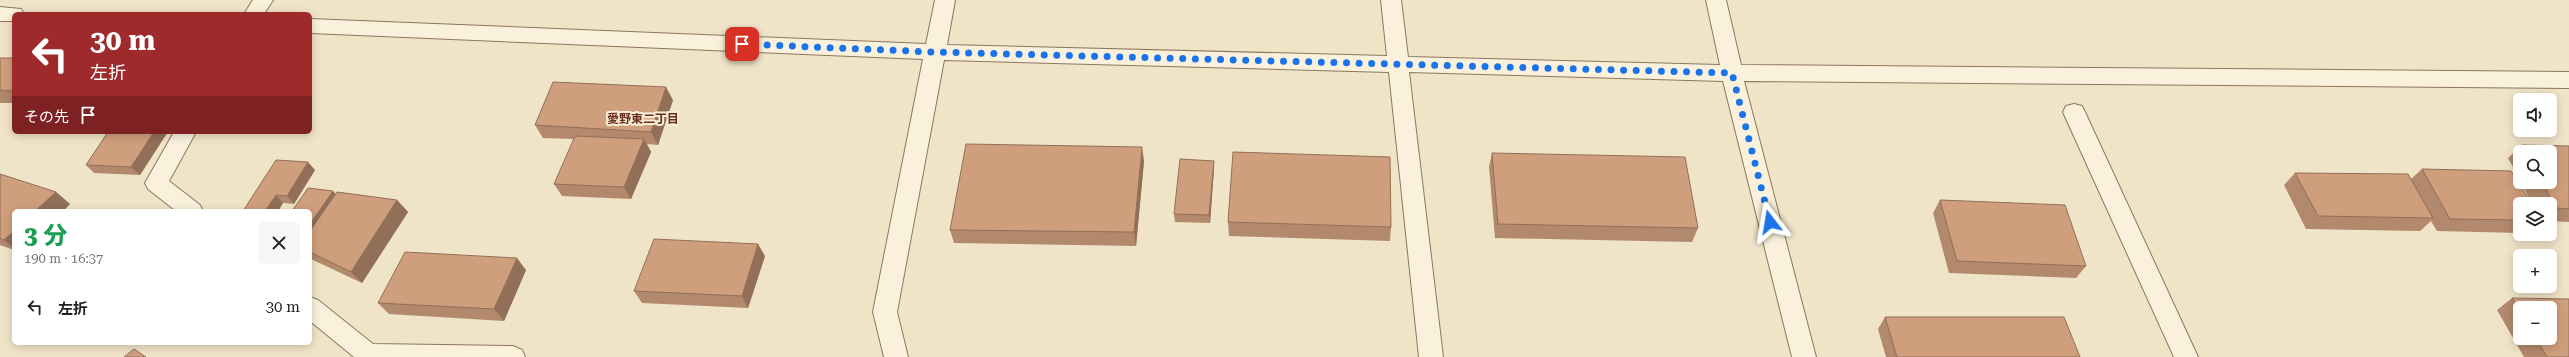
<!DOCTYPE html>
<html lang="ja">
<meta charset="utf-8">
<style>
body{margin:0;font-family:"Roboto Serif","Noto Sans JP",serif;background:#f6f6f6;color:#202124;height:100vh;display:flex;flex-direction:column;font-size:15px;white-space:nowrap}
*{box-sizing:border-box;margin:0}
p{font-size:13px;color:#757577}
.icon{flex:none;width:22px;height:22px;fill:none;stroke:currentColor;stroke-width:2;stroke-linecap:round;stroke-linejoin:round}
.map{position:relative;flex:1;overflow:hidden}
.drawer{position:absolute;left:12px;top:209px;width:300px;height:136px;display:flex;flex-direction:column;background:#fff;border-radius:6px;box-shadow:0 2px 10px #0003}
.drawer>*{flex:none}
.hud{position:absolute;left:12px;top:12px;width:300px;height:122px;border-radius:6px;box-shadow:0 2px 10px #0003;background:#9e2a2b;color:#fff;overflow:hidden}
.controls{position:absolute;left:2513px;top:93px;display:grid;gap:8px}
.controls a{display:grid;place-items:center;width:44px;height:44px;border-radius:6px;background:#fff;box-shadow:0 2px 10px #0003;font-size:20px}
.pin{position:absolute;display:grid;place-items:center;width:34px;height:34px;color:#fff;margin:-17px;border-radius:8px;box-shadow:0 2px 6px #0006}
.me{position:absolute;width:44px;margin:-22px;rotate:346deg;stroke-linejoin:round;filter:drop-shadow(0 0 3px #0008)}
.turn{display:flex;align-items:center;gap:14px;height:84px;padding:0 12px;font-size:18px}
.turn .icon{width:52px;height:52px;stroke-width:2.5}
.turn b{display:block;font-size:28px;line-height:34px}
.then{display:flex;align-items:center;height:38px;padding:0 12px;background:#0003;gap:8px;font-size:15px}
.round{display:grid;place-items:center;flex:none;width:42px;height:42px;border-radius:6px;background:#f6f6f6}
.summary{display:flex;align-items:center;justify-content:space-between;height:68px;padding:0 12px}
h1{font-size:24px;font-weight:800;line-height:30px;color:#1e9e55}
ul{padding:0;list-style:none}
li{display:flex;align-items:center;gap:12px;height:60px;padding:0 12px}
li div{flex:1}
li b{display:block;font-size:15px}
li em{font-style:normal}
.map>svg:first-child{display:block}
</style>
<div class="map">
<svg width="2569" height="357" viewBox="0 0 2569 357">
<rect width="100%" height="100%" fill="#f0e4c8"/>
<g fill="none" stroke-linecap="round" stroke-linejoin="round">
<!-- minor casing -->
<g stroke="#8d765c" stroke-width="2">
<path id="minor" d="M253,0H273L264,14H244Z
M935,0H955L947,45L1387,56L1381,0H1401L1408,57L1720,65L1706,0H1726L1741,65L2569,72V88L1744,81L1816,357H1792L1723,81L1409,72L1443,357H1419L1389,72L944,60L897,312L908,357H884L873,312L923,59L310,33V19L926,44Z
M0,7L21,9L24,14H14V21H0Z
M2074,104L2082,106L2085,112L2198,357H2174L2063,112L2066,106Z
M174,132H196L169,181L200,205L203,211H176L148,189L145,183Z
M310,297L318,300L373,344L513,346L522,350L525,357H354L310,321Z"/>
</g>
<!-- minor -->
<use href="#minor" fill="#faf1dc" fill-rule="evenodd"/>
</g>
<!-- wall -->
<path fill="#b2896c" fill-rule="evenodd" d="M0,58H14V103H0Z
M673,100L658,145L647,144L651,152L631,199L562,196L554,184L574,139L543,138L535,125Z
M108,132H166L167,133L140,175L94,173L86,165Z
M2522,145L2569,146V222L2550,221V204H2532L2521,182H2550V152H2520V180L2508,158Z
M1492,153L1698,228L1692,242L1495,238L1489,167Z
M1144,161L1136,246L954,243L950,230Z
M1214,161V169L1210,223L1175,222L1174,214Z
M2422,169L2520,204V233L2437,231L2431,221L2420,231L2306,229L2284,185L2295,173L2411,179Z
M315,170L294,204L283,203L278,211H243Z
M0,174L56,192L70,204L63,211H14V250L0,245Z
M333,191L335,194L397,200L408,212L362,283L311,259L310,257V211Z
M1940,200L2086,266L2076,278L1949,273L1933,213Z
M1228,222L1391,227L1390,241L1229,236Z
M765,256L748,308L642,303L634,291Z
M526,270L504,321L389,314L378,303Z
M2512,298L2569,357H2524L2497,310ZM2520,308L2550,338H2520Z
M1885,317L2080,357H1886L1878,329Z"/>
<!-- shaded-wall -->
<path fill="#916f58" d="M666,87L673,100L658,145L651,132Z
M154,132H166L167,133L140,175L131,167Z
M644,139L651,152L631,199L624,187Z
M1142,147L1144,161L1136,246L1134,232Z
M1214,161V169L1210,223L1209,215Z
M308,162L315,170L294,204L287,196Z
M333,191L340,199L310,243V224Z
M56,192L70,204L63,211H35Z
M276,195L283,203L278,211H265Z
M397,200L408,212L362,283L351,272Z
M14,231V248L4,240Z
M758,244L765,256L748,308L742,296Z
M517,258L526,270L504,321L494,309Z"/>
<!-- building -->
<path fill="#cf9f7d" stroke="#916f58" d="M0,58H14V91L0,90Z
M553,82L666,87L651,132L535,125Z
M108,132H154L131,167L86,165Z
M575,136L644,139L624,187L554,184Z
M966,144L1142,147L1134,232L950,230Z
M2522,145L2569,146V209L2556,208L2542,182H2550V152H2526Z
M1233,152L1390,157L1391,227L1228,222Z
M1492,153L1685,157L1698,228L1498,224Z
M1180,159L1214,161L1209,215L1174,214Z
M276,160L308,162L287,196L276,195L265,211H243Z
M2422,169L2511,171L2532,204H2520V220L2450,219Z
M2295,173L2408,174L2433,218L2318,216Z
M0,174L56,192L35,211H14V231L4,240L0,238Z
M308,188L333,191L310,224V211H292Z
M337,192L397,200L351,272L310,252V231Z
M1940,200L2065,205L2086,266L1957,261Z
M654,239L758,244L742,296L634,291Z
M405,252L517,258L494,309L378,303Z
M2512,298L2569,299V357H2547L2536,338H2550V308H2520V311Z
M1885,317H2064L2080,357H1897Z
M134,349L146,357H124Z"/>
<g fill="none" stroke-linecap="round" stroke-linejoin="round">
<!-- route -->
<path stroke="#1a73e8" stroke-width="7" stroke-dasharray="0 12.6" d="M742,44L933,52L1732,73L1770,222"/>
</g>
<g text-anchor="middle" stroke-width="4" stroke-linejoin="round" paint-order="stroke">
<!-- neighbourhood labels -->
<g font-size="12" font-weight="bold" fill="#6b2e1e" stroke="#f7eed8">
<text x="643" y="123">愛野東二丁目</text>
</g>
</g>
</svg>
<div class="controls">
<a><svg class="icon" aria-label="sound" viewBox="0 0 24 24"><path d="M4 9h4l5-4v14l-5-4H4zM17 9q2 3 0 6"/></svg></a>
<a><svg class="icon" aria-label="search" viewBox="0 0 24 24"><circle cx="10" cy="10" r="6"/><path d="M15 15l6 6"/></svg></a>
<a><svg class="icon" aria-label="layers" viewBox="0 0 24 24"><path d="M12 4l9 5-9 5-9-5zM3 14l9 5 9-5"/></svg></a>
<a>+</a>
<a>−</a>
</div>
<div class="pin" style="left:742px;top:44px;background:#d93025"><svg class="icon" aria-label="arrive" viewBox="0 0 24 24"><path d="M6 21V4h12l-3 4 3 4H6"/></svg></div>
<svg class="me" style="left:1770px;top:222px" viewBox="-20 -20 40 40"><path d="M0-17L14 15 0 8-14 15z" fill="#1a73e8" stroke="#fff" stroke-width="4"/></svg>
<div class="hud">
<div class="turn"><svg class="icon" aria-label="left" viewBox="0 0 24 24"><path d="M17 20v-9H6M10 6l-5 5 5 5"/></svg><div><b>30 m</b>左折</div></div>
<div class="then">その先<svg class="icon" aria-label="arrive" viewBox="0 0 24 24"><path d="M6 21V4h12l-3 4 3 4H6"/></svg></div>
</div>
<section class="drawer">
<div class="summary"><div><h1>3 分</h1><p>190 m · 16:37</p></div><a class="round"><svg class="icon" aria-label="close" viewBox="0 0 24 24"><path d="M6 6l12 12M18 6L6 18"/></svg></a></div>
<ul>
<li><svg class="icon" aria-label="left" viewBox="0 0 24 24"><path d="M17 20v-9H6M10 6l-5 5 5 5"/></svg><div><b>左折</b></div><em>30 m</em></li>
</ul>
</section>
</div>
